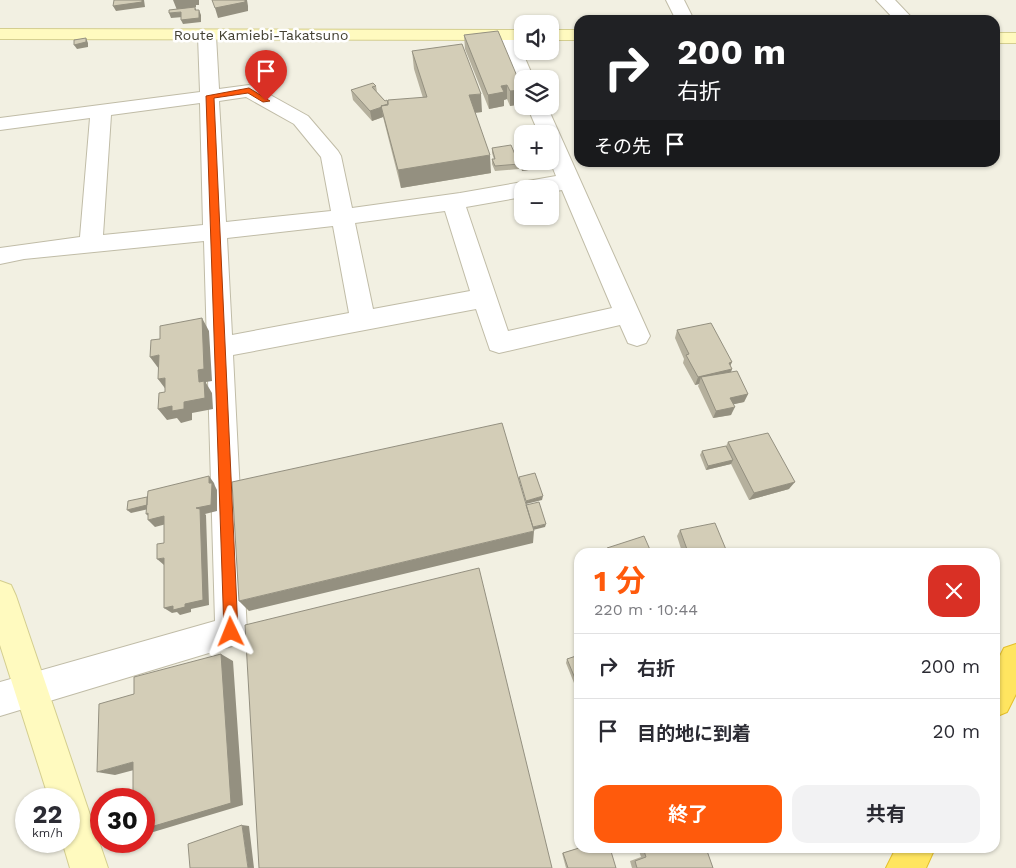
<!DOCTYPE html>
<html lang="ja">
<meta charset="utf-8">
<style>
body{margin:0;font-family:"Work Sans","Noto Sans JP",sans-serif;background:#f2f2f3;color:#2b2b33;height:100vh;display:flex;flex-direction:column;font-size:19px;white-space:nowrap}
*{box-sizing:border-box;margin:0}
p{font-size:16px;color:#7c7c81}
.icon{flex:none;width:28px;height:28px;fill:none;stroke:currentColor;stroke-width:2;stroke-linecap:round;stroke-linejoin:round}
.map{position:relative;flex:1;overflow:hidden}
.side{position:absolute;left:574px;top:548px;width:426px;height:305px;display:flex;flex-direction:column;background:#fff;border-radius:15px;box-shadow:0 1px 4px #0004}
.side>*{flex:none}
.top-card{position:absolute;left:574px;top:15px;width:426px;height:152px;border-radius:15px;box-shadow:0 1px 4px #0004;background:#202124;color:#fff;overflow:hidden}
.controls{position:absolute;left:514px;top:15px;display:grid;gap:10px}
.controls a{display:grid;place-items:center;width:45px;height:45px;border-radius:10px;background:#fff;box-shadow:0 1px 4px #0004;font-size:25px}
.speed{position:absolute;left:15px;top:788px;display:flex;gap:10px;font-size:25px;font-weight:700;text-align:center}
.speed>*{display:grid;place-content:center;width:65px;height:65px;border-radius:50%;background:#fff;box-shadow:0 1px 4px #0004;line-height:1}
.speed small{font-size:12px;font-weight:400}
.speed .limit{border:8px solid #d22;background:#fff;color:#111}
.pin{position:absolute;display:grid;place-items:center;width:42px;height:42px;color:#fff;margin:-51px -21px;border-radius:50% 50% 50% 0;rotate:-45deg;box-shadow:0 0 5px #0007}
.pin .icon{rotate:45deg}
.me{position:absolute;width:55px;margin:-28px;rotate:358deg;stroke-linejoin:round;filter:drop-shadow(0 0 4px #0008)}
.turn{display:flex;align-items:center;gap:18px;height:105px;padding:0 20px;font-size:22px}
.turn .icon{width:65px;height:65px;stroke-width:2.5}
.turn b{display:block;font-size:35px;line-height:42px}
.then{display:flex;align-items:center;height:48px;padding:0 20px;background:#0003;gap:10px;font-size:19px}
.round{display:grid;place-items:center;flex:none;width:52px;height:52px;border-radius:15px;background:#f2f2f3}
.overview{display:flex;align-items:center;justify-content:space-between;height:85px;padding:0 20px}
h1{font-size:30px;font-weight:700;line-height:38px;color:#ff5a0c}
.cta{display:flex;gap:10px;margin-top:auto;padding:10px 20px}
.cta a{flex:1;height:58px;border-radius:15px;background:#ff5a0c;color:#fff;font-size:20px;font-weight:700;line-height:58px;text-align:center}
.cta a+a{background:#f2f2f3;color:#2b2b33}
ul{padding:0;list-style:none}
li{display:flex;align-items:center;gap:15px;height:65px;padding:0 20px;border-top:1px solid #e1e1e2}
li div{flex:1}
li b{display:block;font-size:19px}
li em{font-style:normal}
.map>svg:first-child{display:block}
</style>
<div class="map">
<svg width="1016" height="868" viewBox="0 0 1016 868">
<rect width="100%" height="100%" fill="#f2f0e2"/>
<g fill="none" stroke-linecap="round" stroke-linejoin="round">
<!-- street casing -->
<g stroke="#c0bca7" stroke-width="2">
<path id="street" d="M666,0H684L694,20H676Z
M876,0H895L914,20H895Z
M506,30L512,31L515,35L534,79H522V84L515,79L497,35L500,31Z
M207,31L213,32L216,36L219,89L249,85L256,87L308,116L338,151L341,156L352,208L460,193L556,176L550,161V134H539L527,106H547L650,336L646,343L637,346L628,343L620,325L499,353L490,350L476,309L233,355L247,632L242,643L0,716V682L215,621L204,241L24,259L0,264V248L80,237L90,118L0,130V118L200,92L198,36L201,32ZM246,97L294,124L321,157L331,211L226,222L219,101ZM200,103L203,225L103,235L111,115ZM522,189H550V192L562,190L612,308L508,331L466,207L522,197ZM445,211L470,291L373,309L355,223ZM333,226L349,313L232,335L227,238Z"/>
</g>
<!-- secondary casing -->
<g stroke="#d4ce8f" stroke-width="2">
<path id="secondary" d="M0,29L522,30V40L0,39Z
M550,30H579V40H550Z
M995,33H1016V43H995Z
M0,581L11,585L16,596L108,868H70L62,841H69V799H49L0,645Z"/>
</g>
<!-- highway casing -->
<g stroke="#e4bf2a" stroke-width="2">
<path id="highway" d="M1016,644V694L1007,712L995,717V666L1004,648Z
M896,848H935L926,868H886Z"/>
</g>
<!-- street -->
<use href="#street" fill="#fff" fill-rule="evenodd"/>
<!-- secondary -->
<use href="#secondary" fill="#fffabf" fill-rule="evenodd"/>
<!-- highway -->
<use href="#highway" fill="#ffe560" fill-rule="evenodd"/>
</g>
<!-- wall -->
<path fill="#b5b09d" d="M464,35L522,88V104L510,106L507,99L504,100V106L489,109L465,49Z
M412,51L482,112L475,113L491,173L401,188L383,117L372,121L353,100L351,90L376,86L377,92L385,101L423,98L414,69Z
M522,143V161L549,162L548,167L522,171L519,164V169L495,171L492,164V159H494L492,153V148L517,159V155L522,154L520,149V144Z
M677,330L732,362L730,366L732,369L731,372L748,394L744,402L733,404L731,415L713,418L698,386L699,384L695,385L683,363L684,359L675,338Z
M728,442L789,489L749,500L731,464L706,470L700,455L702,451L726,446Z
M680,530L727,552H682L677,536Z
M579,655V692L578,693L566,663L567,659Z
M579,848L616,868H566L562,853Z
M638,848H706L713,868H632L630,861L641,857Z"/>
<!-- shaded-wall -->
<path fill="#949080" d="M142,0H144L145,7L116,11L113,6Z
M173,0H199V5H196V7H195L197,12L177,10Z
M244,0H247L248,6V11L218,18L215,8Z
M199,10L201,15V22L183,24L181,20Z
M181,12L183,17L171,18L169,13Z
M86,38L88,43V47L77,49L74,45Z
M507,85V99L504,100V106L489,109L488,95L501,86Z
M522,90V104L510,106V91Z
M481,94L482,112L470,113L469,95Z
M382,107L383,117L372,121L370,111Z
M490,155L491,173L401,188L398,170Z
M549,162L548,167L522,171V167Z
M202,318L209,331L212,381L206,382V383L212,393L213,409L192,413V420L181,423L177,418L167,420L158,409L184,402L199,382L198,370Z
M159,355V369L150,357Z
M732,362L728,370L732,369L728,378L701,377L699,384L695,385L698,377Z
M165,378L167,391L158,379Z
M748,394L744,402L726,406L730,398Z
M735,407L731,415L713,418L716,411Z
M733,460L731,464L706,470L708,466Z
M209,476L214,483L215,486L217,490V511L205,514L206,515L209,605L191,609V612L180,615L177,612L172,613L164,608L196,508L209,483Z
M795,482L789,489L749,500L754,493Z
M543,496L542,500L526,504V501Z
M151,500L153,508L131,513L127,510Z
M148,513L164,516L170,523L155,527L148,520L152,519L146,514Z
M546,524L545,527L529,531L530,528Z
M534,531L533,543L249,611L239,601Z
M164,558V565L157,559Z
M221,654L233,661L243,805L150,833H144V829Z
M133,762L149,766L115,775L97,772Z
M242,825L249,826L254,868H248Z"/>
<!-- building -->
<path fill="#d3cdb7" stroke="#949080" d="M114,0H142V2L113,6Z
M212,0H245V2L215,8Z
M195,7V10H199V18L181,20V12L169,13V10Z
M498,31L522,88V90L510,91L507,85L501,86L504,92L488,95L464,35Z
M86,38V42L74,45V40Z
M462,44L481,94L469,95L490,155L398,170L381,106L388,105V100L427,97L412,51Z
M373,83L376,86L372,87L385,101L387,100L388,104L381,106L382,107L370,111L351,90Z
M522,143V150L520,144Z
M511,145L519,164L495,166L492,159H495L492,148Z
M522,154V161H548L549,162L522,167L517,155Z
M202,318L204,369L198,370L199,382L204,381L205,398L184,402V409L172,411V406L158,409L159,393L165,392V378L158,379L159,355L150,357L151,340L160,339V326Z
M711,323L732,362L729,363L732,369L698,377L686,355L689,354L677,330Z
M737,371L748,394L730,398L735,407L716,411L701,377Z
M502,423L534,531L239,601L232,482Z
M768,433L795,482L754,493L728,442Z
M726,446L733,460L708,466L702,451Z
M535,473L543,496L526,501L519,477Z
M209,476V483H212L211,505L196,508L200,509L203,600L185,604V607L173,610V606L164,608V558L157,559V544L164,543V516L148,520V513L146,514L148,491Z
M147,497V505L127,510L128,501Z
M539,502L546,524L533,527L526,505Z
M715,523L727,552H688L680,530Z
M644,536L651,552H609L607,548Z
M479,568L552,868H259L245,625Z
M221,654L231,803L144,829V799H133V762L97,772L99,704L134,694V677Z
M579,655V688L567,659Z
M242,825L248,868H190L188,844Z
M579,848H610L616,868H568L563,853Z
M643,848H706L713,868H637L635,861L646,857Z"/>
<!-- route -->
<path fill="#ff5a0c" stroke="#a63a08" d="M249,88L270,101L263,102L248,93L214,98L238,632L236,636L231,638L226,636L224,632L206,96Z"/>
<g text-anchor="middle" stroke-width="5" stroke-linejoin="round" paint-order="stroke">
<!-- far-street labels -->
<g font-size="14" fill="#434032" stroke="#fff">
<text x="261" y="40">Route Kamiebi-Takatsuno</text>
</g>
</g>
</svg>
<div class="controls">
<a><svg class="icon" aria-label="sound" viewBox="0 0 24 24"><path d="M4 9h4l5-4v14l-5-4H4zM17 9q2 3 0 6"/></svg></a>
<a><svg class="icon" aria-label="layers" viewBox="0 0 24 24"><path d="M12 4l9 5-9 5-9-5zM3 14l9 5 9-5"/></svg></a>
<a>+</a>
<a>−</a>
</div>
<div class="speed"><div>22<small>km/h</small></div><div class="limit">30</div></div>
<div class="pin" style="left:266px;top:101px;background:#d93025"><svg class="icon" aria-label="arrive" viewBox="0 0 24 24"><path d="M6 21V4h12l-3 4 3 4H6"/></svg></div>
<svg class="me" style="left:231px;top:632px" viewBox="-20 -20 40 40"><path d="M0-17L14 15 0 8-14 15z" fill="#ff5a0c" stroke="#fff" stroke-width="4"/></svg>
<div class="top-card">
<div class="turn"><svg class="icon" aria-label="right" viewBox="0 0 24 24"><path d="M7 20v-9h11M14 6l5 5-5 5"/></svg><div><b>200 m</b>右折</div></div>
<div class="then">その先<svg class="icon" aria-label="arrive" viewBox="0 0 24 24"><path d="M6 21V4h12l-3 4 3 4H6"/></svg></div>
</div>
<section class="side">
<div class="overview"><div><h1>1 分</h1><p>220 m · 10:44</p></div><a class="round" style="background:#d93025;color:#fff"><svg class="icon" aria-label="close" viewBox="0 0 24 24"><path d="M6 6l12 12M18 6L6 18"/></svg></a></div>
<ul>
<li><svg class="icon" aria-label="right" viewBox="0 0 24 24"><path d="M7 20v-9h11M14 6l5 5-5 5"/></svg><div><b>右折</b></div><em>200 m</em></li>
<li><svg class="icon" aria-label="arrive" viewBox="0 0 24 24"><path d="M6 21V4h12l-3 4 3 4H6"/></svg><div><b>目的地に到着</b></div><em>20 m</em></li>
</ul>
<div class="cta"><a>終了</a><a>共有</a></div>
</section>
</div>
